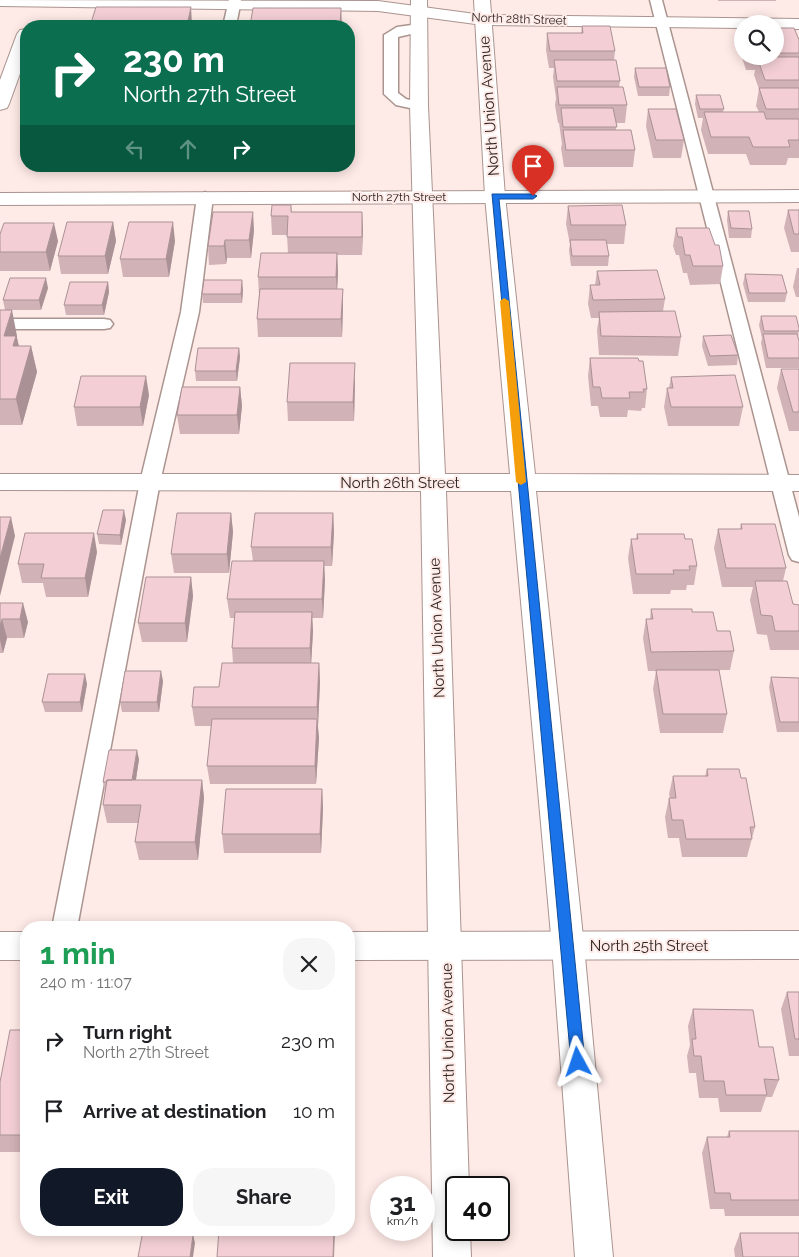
<!DOCTYPE html>
<meta charset="utf-8">
<style>
body{margin:0;font-family:Raleway,sans-serif;background:#f6f6f6;color:#202124;height:100vh;display:flex;flex-direction:column;font-size:19px;white-space:nowrap}
*{box-sizing:border-box;margin:0}
p{font-size:16px;color:#757577}
.icon{flex:none;width:28px;height:28px;fill:none;stroke:currentColor;stroke-width:2;stroke-linecap:round;stroke-linejoin:round}
.map{position:relative;flex:1;overflow:hidden}
.details{position:absolute;left:20px;top:921px;width:335px;height:315px;display:flex;flex-direction:column;background:#fff;border-radius:20px;box-shadow:0 2px 12px #0003}
.details>*{flex:none}
.top-card{position:absolute;left:20px;top:20px;width:335px;height:152px;border-radius:20px;box-shadow:0 2px 12px #0003;background:#0b6e4f;color:#fff;overflow:hidden}
.fabs{position:absolute;left:734px;top:15px;display:grid;gap:10px}
.fabs a{display:grid;place-items:center;width:50px;height:50px;border-radius:50%;background:#fff;box-shadow:0 2px 12px #0003;font-size:25px}
.speed{position:absolute;left:370px;top:1176px;display:flex;gap:10px;font-size:25px;font-weight:700;text-align:center}
.speed>*{display:grid;place-content:center;width:65px;height:65px;border-radius:50%;background:#fff;box-shadow:0 2px 12px #0003;line-height:1}
.speed small{font-size:12px;font-weight:400}
.speed .limit{border:2px solid #111;border-radius:8px;background:#fff;color:#111}
.pin{position:absolute;display:grid;place-items:center;width:42px;height:42px;color:#fff;margin:-51px -21px;border-radius:50% 50% 50% 0;rotate:-45deg;box-shadow:0 0 5px #0007}
.pin .icon{rotate:45deg}
.me{position:absolute;width:55px;margin:-28px;rotate:355deg;stroke-linejoin:round;filter:drop-shadow(0 0 4px #0008)}
.turn{display:flex;align-items:center;gap:18px;height:105px;padding:0 20px;font-size:22px}
.turn .icon{width:65px;height:65px;stroke-width:2.5}
.turn b{display:block;font-size:35px;line-height:42px}
.lanes{display:flex;align-items:center;height:48px;padding:0 20px;background:#0003;justify-content:center;gap:25px;direction:ltr}
.lanes .off{opacity:.35}
.round{display:grid;place-items:center;flex:none;width:52px;height:52px;border-radius:20px;background:#f6f6f6}
.overview{display:flex;align-items:center;justify-content:space-between;height:85px;padding:0 20px}
h1{font-size:30px;font-weight:700;line-height:38px;color:#1e9e55}
.button{display:flex;gap:10px;margin-top:auto;padding:10px 20px}
.button a{flex:1;height:58px;border-radius:20px;background:#111827;color:#fff;font-size:20px;font-weight:700;line-height:58px;text-align:center}
.button a+a{background:#f6f6f6;color:#202124}
ul{padding:0;list-style:none}
li{display:flex;align-items:center;gap:15px;height:70px;padding:0 20px}
li div{flex:1}
li b{display:block;font-size:19px}
li em{font-style:normal}
.map>svg:first-child{display:block}
</style>
<div class="map">
<svg width="799" height="1257" viewBox="0 0 799 1257">
<rect width="100%" height="100%" fill="#feeae6"/>
<g fill="none" stroke-linecap="round" stroke-linejoin="round">
<!-- lane casing -->
<g stroke="#aa948f" stroke-width="3">
<path id="lane" d="M229,0H241L236,26H223Z
M650,0H662L799,517V562L792,560L789,555Z
M419,24L424,25L426,28L424,31L398,37V93L406,99L424,103L426,106L419,110L396,105L384,94V35L397,27Z
M205,192L213,197L199,312L160,482L77,928H52L140,482L181,312L197,197Z
M0,319H104L110,320L113,324L110,328L104,329H0Z"/>
</g>
<!-- street casing -->
<g stroke="#aa948f" stroke-width="2">
<path id="street" d="M0,0L378,1L483,15L799,19V29H775V24H742V28L483,25L378,11L0,6Z
M26,29V57L9,104L7,108L0,110V80L17,34L20,30Z
M799,190V202L0,205V193Z
M799,931V959L349,960V932Z
M0,932H26V960H0Z"/>
</g>
<!-- secondary casing -->
<g stroke="#aa948f" stroke-width="2">
<path id="secondary" d="M411,0H427L428,106L445,474H510L485,196L474,0H490L505,196L535,474L799,475V491H536L584,946L613,1257H575L552,946L511,491H446L469,1188H456V1230H470L471,1257H433L421,491L0,490V474H420L410,106Z"/>
</g>
<!-- lane -->
<use href="#lane" fill="#fff" fill-rule="evenodd"/>
<!-- street -->
<use href="#street" fill="#fff" fill-rule="evenodd"/>
<!-- secondary -->
<use href="#secondary" fill="#fff" fill-rule="evenodd"/>
</g>
<!-- wall -->
<path fill="#d1b2b7" d="M718,0H776V1H718Z
M582,26L615,51L614,60L620,81L619,87L627,105L625,123H616V130L635,150L633,167H564L561,148L562,144L559,123H558L555,105L556,98L553,77L554,68H549L546,50L547,33H581Z
M741,28H742V56H775V28L799,40V158H788L786,165H750L746,154H708L701,130L703,118H698L695,104L696,95L724,109L723,112H759L756,106L759,89L754,75L755,70H746L738,45Z
M635,68L670,87L669,96H638L634,77Z
M648,109L684,140L681,158H653L646,126Z
M143,166H184V167H143Z
M291,205L292,212H362V255H337L338,272L337,289H343V307L342,337H258L257,319L259,295L258,277L288,253L287,235H272L271,216Z
M568,206L626,225L624,244H607L609,256L608,266H571L569,250L570,244L566,224Z
M788,210H799V252H791L784,228Z
M728,211L752,229L751,238H729L727,220Z
M113,222L116,241L108,274H61L58,256Z
M676,228L723,266L720,284L690,285L687,273H683L679,255H676L673,246Z
M254,230L251,258H227L226,264L209,265L208,246Z
M0,234L58,241L50,271H0Z
M175,241L169,277H123L120,259Z
M797,268H799V297H796L793,287Z
M597,271L665,299L663,311L681,337L678,356L599,355L597,330L599,318H591L588,304L590,285H595Z
M745,274L787,293L785,302H748L743,284Z
M108,282L109,292L104,315H66L64,305Z
M48,288L41,310H5L3,300Z
M243,290L242,303H203L202,294Z
M0,310L17,336V338L19,346H31L37,372L22,425H0Z
M761,316L799,328L798,338L799,341V368H766L761,343L762,338L759,325Z
M703,336L738,355L737,365L708,366L702,346Z
M239,348L240,357L237,381H196L195,371Z
M590,358L647,389L645,408H642L641,411L628,410L627,417H600L598,406H591L588,376Z
M781,369H799V431H789L777,388Z
M671,377L743,407L739,426H668L664,407L667,388H669Z
M355,382L354,421H288L287,402Z
M240,387L242,406L239,434H180L177,415Z
M149,395L143,426H77L74,407Z
M231,513L233,532L229,573H174L171,554Z
M333,513L334,532L332,566H324L325,580L323,618H312L313,631L311,663H319L320,682L318,726L319,738L316,784H210L207,766L211,726H195L192,707L219,687L233,663L232,648L235,618H230L227,599L253,561L251,547Z
M126,520L121,545L99,544L97,534Z
M741,524L786,568L783,581L793,604L799,605V650H770L767,635L757,634L750,600L753,587H722L714,548L718,529H740Z
M637,534L685,539L697,566L694,585H687L686,590H671L670,594H633L628,558L631,539H636Z
M97,552L88,597H46L43,583H22L18,564Z
M191,577L193,596L187,642H142L138,623Z
M0,603L28,622L24,638H7L3,653H0Z
M651,609L692,612L717,631L734,651L730,670H719L727,714L723,733H660L653,689L656,671H648L643,638L646,619H650Z
M771,677L799,678V732H777L769,687Z
M163,681L159,712H122L120,702Z
M87,684L82,712H45L42,702Z
M139,759L136,780H202L204,798L198,860H139L135,842L138,823H107L103,805L105,792L103,782Z
M707,769L741,778L755,827L747,857H682L679,838H668L665,817L669,798H670L669,794L673,776H705Z
M322,789L323,808L321,853H224L222,834Z
M787,992H799V1056H789L781,1009Z
M693,1009L759,1047L779,1080L772,1097H766L761,1112H720L718,1098H699L696,1073H689L687,1056L690,1045L688,1026Z
M26,1030V1152H0V1082Z
M729,1131H799V1216H725L724,1209H710L702,1153L707,1137H727Z
M740,1233L799,1257H735L734,1249Z"/>
<!-- shaded-wall -->
<path fill="#aa9195" d="M191,7L192,24V26H187Z
M341,8L342,26H340Z
M253,212L254,230L251,258L249,240Z
M362,212L363,230L362,255Z
M113,222L116,241L108,274L105,256Z
M173,222L175,241L169,277L166,259Z
M54,223L58,241L50,271L46,252Z
M225,240L227,258L226,264L224,246Z
M337,253L338,272L337,295L336,277Z
M46,278L48,288L41,310L39,300Z
M242,280L243,290L242,303L241,294Z
M108,282L109,292L104,315L102,305Z
M343,289V307L342,337L341,319Z
M12,310L17,336V338L22,362L4,336Z
M31,346L37,372L22,425L16,399Z
M239,348L240,357L237,381L236,371Z
M355,363V382L354,421L353,402Z
M146,376L149,395L143,426L140,407Z
M240,387L242,406L239,434L237,415Z
M124,510L126,520L121,545L120,535Z
M231,513L233,532L229,573L227,554Z
M333,513L334,532L332,566L331,547Z
M11,517L15,536L0,596V558Z
M94,533L97,552L88,597L85,578Z
M324,561L325,580L323,618L322,599Z
M191,577L193,596L187,642L185,623Z
M23,603L28,622L24,638L20,619Z
M312,612L313,631L311,667L310,648Z
M2,619L7,638L3,653L0,640V626Z
M319,663L320,682L318,726L317,707Z
M161,671L163,681L159,712L157,702Z
M85,674L87,684L82,712L80,702Z
M317,719L319,738L316,784L315,766Z
M137,750L139,759L134,792L132,782Z
M202,780L204,798L198,860L195,842Z
M322,789L323,808L321,853L320,834Z
M334,1230H335L334,1257H333Z
M193,1235L195,1243L193,1257H190Z"/>
<!-- building -->
<path fill="#f3cfd5" stroke="#aa9195" d="M96,7H191L187,26H90Z
M253,8H341L340,26H250Z
M582,26H610L615,51H550L547,33H583Z
M775,28H794L799,40V53H775Z
M757,57H799V80H765Z
M554,60H616L620,81H557Z
M635,68H666L670,87H639Z
M557,87H623L627,105H559Z
M759,88H799V109H766Z
M696,95H720L724,109H700Z
M561,108H613L617,127H563Z
M648,109H676L684,140H656Z
M704,112H764L766,119H799V140H788L790,147H753L749,137H711Z
M563,130H631L635,150H566Z
M272,205H291V212H362V237H287L288,216H271Z
M622,205L626,225H571L568,206Z
M788,210H799V234H794Z
M728,211H749L752,229L731,228Z
M213,212H253L249,240H225L224,246H208Z
M67,222H113L105,256H58Z
M129,222H173L166,259H120Z
M4,223H54L46,252H0V234Z
M676,228H709L715,245H719L723,266H693L690,255H685L682,237H678Z
M570,240H606L609,256H572Z
M261,253H337L336,277H258Z
M657,270L665,299L593,300L590,285H600L597,271Z
M745,274L782,275L787,293H749Z
M10,278H46L39,300H3Z
M204,280H242L241,294H202Z
M70,282H108L102,305H64Z
M260,289H343L341,319H257Z
M0,310H12L4,336H16L13,346H31L16,399H0Z
M675,311L681,337L601,336L599,312Z
M761,316H796L799,328V331H764Z
M763,334H797L799,341V358H768Z
M731,335L738,355L710,356L703,336Z
M198,348H239L236,371H195Z
M590,358H638L639,361H643L647,389H643L644,392H629L630,398H602L600,387H593Z
M290,363H355L353,402H287Z
M781,369H799V412H793Z
M735,375L743,407H671L667,388H673L671,377Z
M81,376H146L140,407H74Z
M182,387H240L237,415H177Z
M103,510H124L120,535L97,534Z
M177,513H231L227,554H171Z
M255,513H333L331,547H251Z
M0,517H11L0,558Z
M741,524H775L786,568H726L718,529H742Z
M25,533H94L85,578H41L44,564H18Z
M637,534H684L685,539H692L697,566H689L690,570H673L674,574H636L631,539H638Z
M232,561H324L322,599H227Z
M146,577H191L185,623H138Z
M755,581H787L793,604L799,605V631H775L772,616L761,615Z
M0,603H23L20,619H2L0,626Z
M651,609H692V612H713L717,631H730L734,651L651,652L646,619H653Z
M235,612H312L310,648H232Z
M222,663H319L317,707H192L194,687H219Z
M656,670H719L727,714H663Z
M125,671H161L157,702H120Z
M48,674H85L80,702H42Z
M771,677L799,678V722H780Z
M212,719H317L315,766H207Z
M109,750H137L132,780H107V782H103Z
M707,769H739L741,778H746L755,827H750L752,839H686L683,820H672L669,798H676L673,776H708Z
M107,780H202L195,842H135L141,805H103Z
M226,789H322L320,834H222Z
M787,992H799V1039H795Z
M693,1009L753,1010L759,1047H773L779,1080L764,1079L767,1095H726L724,1081H704L701,1056H694L692,1039H696Z
M10,1030H26V1135H0V1082Z
M729,1131H799V1200H731L730,1193H715L707,1137H730Z
M219,1230H334L333,1257H217Z
M143,1231L193,1235L190,1257H138Z
M740,1233H799V1257H743Z"/>
<!-- route -->
<path fill="#1a73e8" stroke="#114b97" d="M492,194H533L537,196L533,199H499L585,1062L583,1067L578,1069L573,1067L571,1062Z"/>
<!-- slow -->
<path fill="#f59e0b" d="M504,298L509,301L526,482L521,485L516,482L500,301Z"/>
<g text-anchor="middle" stroke-width="4" stroke-linejoin="round" paint-order="stroke">
<!-- far-street labels -->
<g font-size="12" fill="#2f2624" stroke="#feeae6">
<text transform="translate(519 19) rotate(2)" y="4">North 28th Street</text>
<text x="399" y="201">North 27th Street</text>
</g>
<!-- street labels -->
<g font-size="15" fill="#2f2624" stroke="#feeae6">
<text transform="translate(489 106) rotate(-94)" y="5">North Union Avenue</text>
<text x="400" y="488">North 26th Street</text>
<text transform="translate(437 628) rotate(-92)" y="5">North Union Avenue</text>
<text x="649" y="951">North 25th Street</text>
<text transform="translate(448 1033) rotate(-91)" y="5">North Union Avenue</text>
</g>
</g>
</svg>
<div class="fabs">
<a><svg class="icon" aria-label="search" viewBox="0 0 24 24"><circle cx="10" cy="10" r="6"/><path d="M15 15l6 6"/></svg></a>
</div>
<div class="speed"><div>31<small>km/h</small></div><div class="limit">40</div></div>
<div class="pin" style="left:533px;top:196px;background:#d93025"><svg class="icon" aria-label="arrive" viewBox="0 0 24 24"><path d="M6 21V4h12l-3 4 3 4H6"/></svg></div>
<svg class="me" style="left:578px;top:1062px" viewBox="-20 -20 40 40"><path d="M0-17L14 15 0 8-14 15z" fill="#1a73e8" stroke="#fff" stroke-width="4"/></svg>
<div class="top-card">
<div class="turn"><svg class="icon" aria-label="right" viewBox="0 0 24 24"><path d="M7 20v-9h11M14 6l5 5-5 5"/></svg><div><b>230 m</b>North 27th Street</div></div>
<div class="lanes"><svg class="icon off" aria-label="left" viewBox="0 0 24 24"><path d="M17 20v-9H6M10 6l-5 5 5 5"/></svg><svg class="icon off" aria-label="ahead" viewBox="0 0 24 24"><path d="M12 20V5M6 11l6-6 6 6"/></svg><svg class="icon" aria-label="right" viewBox="0 0 24 24"><path d="M7 20v-9h11M14 6l5 5-5 5"/></svg></div>
</div>
<section class="details">
<div class="overview"><div><h1>1 min</h1><p>240 m · 11:07</p></div><a class="round"><svg class="icon" aria-label="close" viewBox="0 0 24 24"><path d="M6 6l12 12M18 6L6 18"/></svg></a></div>
<ul>
<li><svg class="icon" aria-label="right" viewBox="0 0 24 24"><path d="M7 20v-9h11M14 6l5 5-5 5"/></svg><div><b>Turn right</b><p>North 27th Street</p></div><em>230 m</em></li>
<li><svg class="icon" aria-label="arrive" viewBox="0 0 24 24"><path d="M6 21V4h12l-3 4 3 4H6"/></svg><div><b>Arrive at destination</b></div><em>10 m</em></li>
</ul>
<div class="button"><a>Exit</a><a>Share</a></div>
</section>
</div>
